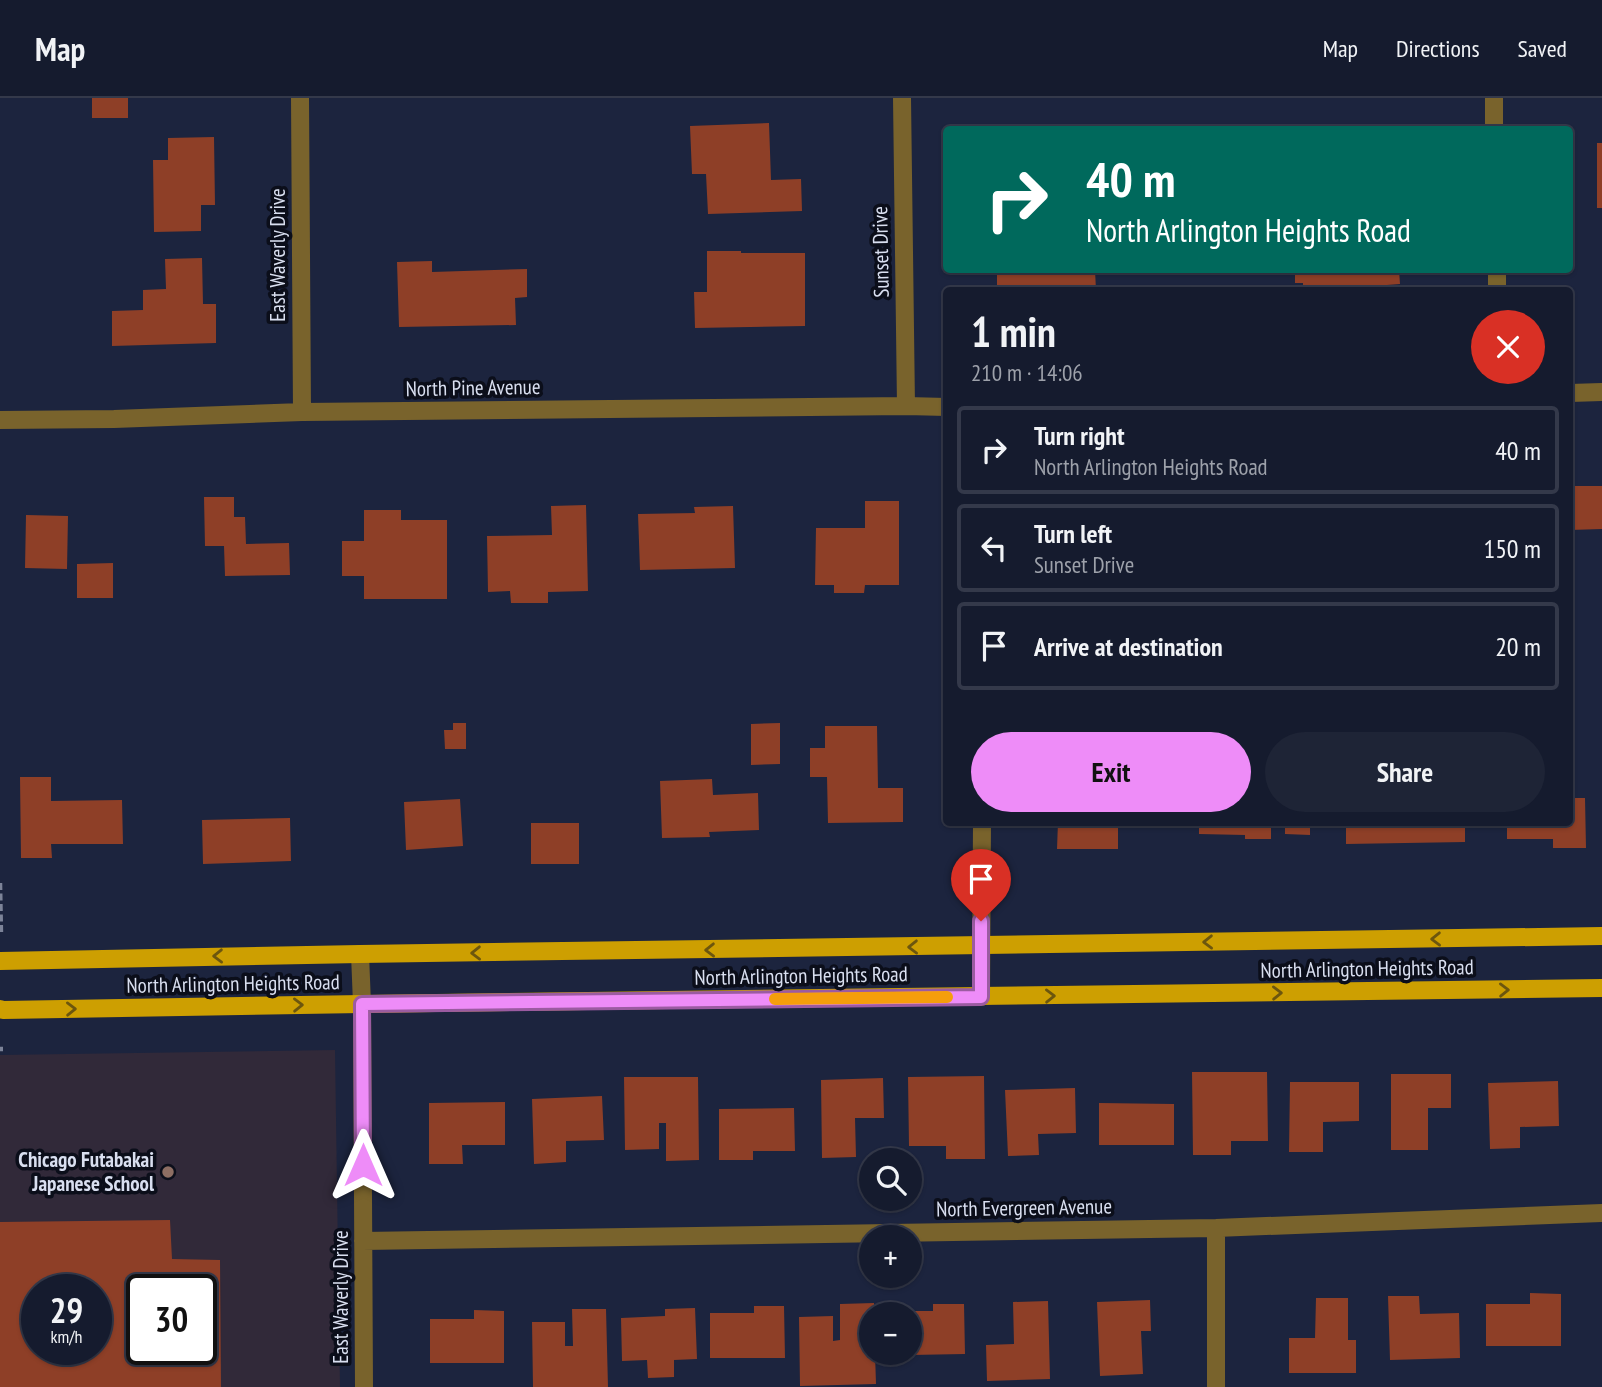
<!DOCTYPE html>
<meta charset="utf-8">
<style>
body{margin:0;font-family:"PT Sans Narrow",sans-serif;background:#1e2436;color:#f1f3f6;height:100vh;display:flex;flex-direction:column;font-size:26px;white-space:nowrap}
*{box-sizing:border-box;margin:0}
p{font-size:23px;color:#9da1aa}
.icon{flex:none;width:38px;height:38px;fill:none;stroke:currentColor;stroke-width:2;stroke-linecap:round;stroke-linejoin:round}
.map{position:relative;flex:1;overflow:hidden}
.side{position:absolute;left:943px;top:189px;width:630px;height:539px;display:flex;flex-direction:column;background:#151b2e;border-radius:7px;box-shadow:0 2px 5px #0004,0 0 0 2px #34394a}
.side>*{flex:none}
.hud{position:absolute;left:943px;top:28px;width:630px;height:147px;border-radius:7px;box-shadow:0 2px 5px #0004,0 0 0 2px #34394a;background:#00695c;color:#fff;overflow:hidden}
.tools{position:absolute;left:859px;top:1050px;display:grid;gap:14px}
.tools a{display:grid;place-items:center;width:63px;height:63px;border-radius:50%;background:#151b2e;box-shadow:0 2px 5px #0004,0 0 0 2px #34394a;font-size:35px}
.speed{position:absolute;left:21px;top:1176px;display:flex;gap:14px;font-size:35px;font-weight:700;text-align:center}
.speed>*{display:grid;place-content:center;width:91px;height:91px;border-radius:50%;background:#151b2e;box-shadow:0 2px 5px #0004,0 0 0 2px #34394a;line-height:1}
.speed small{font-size:18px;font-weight:400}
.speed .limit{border:4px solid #111;border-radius:10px;background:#fff;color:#111}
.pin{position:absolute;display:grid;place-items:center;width:60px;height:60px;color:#fff;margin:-72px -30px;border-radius:50% 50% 50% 0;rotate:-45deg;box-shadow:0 0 7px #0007}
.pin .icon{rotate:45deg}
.me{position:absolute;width:77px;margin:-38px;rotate:0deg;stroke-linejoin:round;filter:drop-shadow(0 0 5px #0008)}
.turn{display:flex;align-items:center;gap:24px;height:147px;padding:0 28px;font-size:32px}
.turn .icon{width:91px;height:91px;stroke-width:2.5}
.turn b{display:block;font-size:49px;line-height:60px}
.round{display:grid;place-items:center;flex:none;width:74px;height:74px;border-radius:37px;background:#1e2436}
.overview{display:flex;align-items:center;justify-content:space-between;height:119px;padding:0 28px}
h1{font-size:42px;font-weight:600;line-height:52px}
.cta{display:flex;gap:14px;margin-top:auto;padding:14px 28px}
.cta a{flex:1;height:80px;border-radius:42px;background:#ee8cf8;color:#111;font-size:28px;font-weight:600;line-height:80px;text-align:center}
.cta a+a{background:#1e2436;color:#f1f3f6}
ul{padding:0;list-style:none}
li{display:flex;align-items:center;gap:21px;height:88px;margin:0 14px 10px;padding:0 14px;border:4px solid #34394a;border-radius:7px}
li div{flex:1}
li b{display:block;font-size:26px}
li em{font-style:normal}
header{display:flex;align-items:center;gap:42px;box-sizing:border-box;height:98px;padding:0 35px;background:#151b2e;border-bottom:2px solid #34394a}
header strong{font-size:33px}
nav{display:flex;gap:38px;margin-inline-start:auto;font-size:24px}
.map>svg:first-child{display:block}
</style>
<header>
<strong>Map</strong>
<nav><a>Map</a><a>Directions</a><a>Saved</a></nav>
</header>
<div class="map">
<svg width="1602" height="1289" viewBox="0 0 1602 1289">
<rect width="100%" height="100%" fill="#1c243e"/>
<!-- education -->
<path fill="#312939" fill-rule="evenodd" d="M335,952L340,1289H0V957ZM37,1192H96V1251H37ZM142,1192H201V1251H142Z"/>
<!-- building -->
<path fill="#8e3f27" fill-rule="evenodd" d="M92,0H128V20H92Z
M769,25L771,82L801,81L802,113L708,116L706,76H692L690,28Z
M214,39L215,107H201V133L154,134L153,62H168V40Z
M1597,45H1602V110H1597Z
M707,153H741V155H805V228L695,230L694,194H707Z
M202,160L203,206H216V245L112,248V213L143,212V192L166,191L165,161Z
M432,163V174L527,171V199L515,200L516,227L399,229L397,164Z
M997,172H1095L1096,192H997Z
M1295,172H1399L1400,186L1387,187V192H1303V185H1295Z
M1570,388H1602V431L1570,432Z
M204,399H234V419H245L246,446L289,445L290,477L225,478L224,448H205Z
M865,403H899V487H865L864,495H834V487H815L816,430H865Z
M586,407L588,493L548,494V505H511L510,493L488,494L487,438L552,437L551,408Z
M733,408L735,470L640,472L638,416L695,415L694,409Z
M364,412H401V422H447V501H364V478H342V443H364Z
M26,417L68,418L67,471L25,470Z
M113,465V500H77V466Z
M453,625H466V651H445L444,632H453Z
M780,625V666L751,667V626Z
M825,628H877L878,690H903V724L828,725L827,679H810V650H825Z
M20,679H51V703L122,702L123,746H51L52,760H21Z
M712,681L713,697L758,695L759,732L709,734L710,739L662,740L660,683Z
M1570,700H1585L1586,750H1553V741H1507V724H1570Z
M460,701L463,748L406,752L404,704Z
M290,720L291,763L203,766L202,722Z
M1058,724H1118V751H1057Z
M1199,724H1271V741H1245V737L1199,736Z
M1285,724H1310V737L1285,736Z
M1346,724H1465V744L1346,746Z
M531,725H579V766H531Z
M1192,974H1267L1268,1043H1231V1057H1193Z
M1391,976H1451V1010H1428V1052H1391Z
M984,978L985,1061H946V1048H909L908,979Z
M624,979H698L699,1062L666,1063V1025H659V1051L625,1052Z
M883,980L884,1020H855L856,1059L822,1060L821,982Z
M1558,983L1559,1028L1520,1029V1050L1490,1051L1488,985Z
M1290,984H1359V1023L1323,1024V1054H1289Z
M1075,990L1076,1035L1038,1036L1039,1057L1008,1058L1005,992Z
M602,998L604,1042L566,1043V1064L534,1066L532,1001Z
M505,1004V1047H462L463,1066H429V1005Z
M1099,1005L1174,1006V1047H1099Z
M794,1010L795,1053H753V1062H719V1011Z
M170,1122L172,1161L220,1162L221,1289H0V1124ZM37,1192H96V1251H37ZM142,1192H201V1251H142Z
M1530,1195L1561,1196V1248H1486V1206H1530Z
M1388,1198H1419L1420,1216L1459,1215L1460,1260L1390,1262Z
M1316,1200H1348V1242H1356V1275H1289V1240H1315Z
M1150,1202L1151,1233H1141L1143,1276L1100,1278L1097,1204Z
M1048,1203L1050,1281L987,1283L986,1247L1014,1246L1013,1204Z
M874,1205V1216H872V1255H875L876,1286L800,1288L799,1219L833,1218V1243L840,1242V1206Z
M933,1206H964L965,1256L910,1257V1217H914V1213H933Z
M754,1208H784L785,1260H710V1215H754Z
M695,1210L697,1261L674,1262V1279L648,1280L647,1262L622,1263L621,1220L665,1218V1211Z
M572,1211H606L608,1289H533L532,1224H565V1248H573Z
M474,1212L504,1213V1265H430V1221H474Z"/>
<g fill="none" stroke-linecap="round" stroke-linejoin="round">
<!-- path -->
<path stroke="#7c8398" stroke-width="4.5" stroke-dasharray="7 3.5" stroke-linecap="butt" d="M0,785L1,837
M0,951H3"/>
<!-- minor -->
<path stroke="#79632c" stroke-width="18" d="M300,0L302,314
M902,0L906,308
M1494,0V32
M1497,172V192
M1570,295L1602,294
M0,322L114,321L302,314L906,308L947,309
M360,856L362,906L364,1289
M981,899L982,724
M1216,1130V1289
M363,1143L1216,1130L1602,1115"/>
<!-- major -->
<path stroke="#cd9f01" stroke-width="18" d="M0,863L360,856L1602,838
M0,911L3,912L362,906L1602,890"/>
</g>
<!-- one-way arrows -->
<defs><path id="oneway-chevron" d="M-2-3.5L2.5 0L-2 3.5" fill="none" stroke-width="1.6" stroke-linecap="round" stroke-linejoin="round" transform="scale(1.75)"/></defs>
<g stroke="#6c560e">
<use href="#oneway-chevron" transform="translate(1436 841) rotate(179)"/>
<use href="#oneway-chevron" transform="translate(1208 844) rotate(179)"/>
<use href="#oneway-chevron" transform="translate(913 849) rotate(179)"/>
<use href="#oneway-chevron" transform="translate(710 852) rotate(179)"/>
<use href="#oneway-chevron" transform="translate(476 855) rotate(179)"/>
<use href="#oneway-chevron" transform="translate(218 858) rotate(179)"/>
<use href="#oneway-chevron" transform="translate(1504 892) rotate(-1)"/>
<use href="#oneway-chevron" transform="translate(1277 895) rotate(-1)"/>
<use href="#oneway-chevron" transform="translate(1050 898) rotate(-1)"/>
<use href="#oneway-chevron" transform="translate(298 907) rotate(-1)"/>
<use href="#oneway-chevron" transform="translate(71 911) rotate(-1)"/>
</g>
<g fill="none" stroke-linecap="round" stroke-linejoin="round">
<!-- route casing -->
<g stroke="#9b5ba1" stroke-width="18">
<path id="route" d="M363,1067L362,906L981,899V823"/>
</g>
<!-- route -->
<use href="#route" stroke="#ee8cf8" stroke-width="12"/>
<!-- slow -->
<path stroke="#f59e0b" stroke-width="12" d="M775,901L947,899"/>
</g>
<!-- markers -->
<circle fill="#8d6e63" stroke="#0b0e1a" stroke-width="2.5" cx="168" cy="1074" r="7"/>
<g text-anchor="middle" stroke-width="7" stroke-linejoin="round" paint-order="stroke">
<!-- street labels -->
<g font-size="21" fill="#d9dff0" stroke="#0b0e1a">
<text transform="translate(881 154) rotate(-91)" y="7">Sunset Drive</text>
<text transform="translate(278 157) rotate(-90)" y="7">East Waverly Drive</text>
<text transform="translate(473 290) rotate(-1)" y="7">North Pine Avenue</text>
<text transform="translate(1367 871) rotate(-1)" y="7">North Arlington Heights Road</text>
<text transform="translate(801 878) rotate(-1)" y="7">North Arlington Heights Road</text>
<text transform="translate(233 886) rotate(-1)" y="7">North Arlington Heights Road</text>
<text transform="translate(1024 1110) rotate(-1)" y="7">North Evergreen Avenue</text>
<text transform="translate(341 1199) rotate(-90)" y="7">East Waverly Drive</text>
</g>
<!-- poi labels -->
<g font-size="21" font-weight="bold" fill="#d9dff0" stroke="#0b0e1a" text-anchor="end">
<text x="154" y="1069">Chicago Futabakai<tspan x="154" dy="24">Japanese School</tspan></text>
</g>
</g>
</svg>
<div class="tools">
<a><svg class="icon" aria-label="search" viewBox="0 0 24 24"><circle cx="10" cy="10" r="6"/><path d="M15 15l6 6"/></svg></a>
<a>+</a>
<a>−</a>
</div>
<div class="speed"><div>29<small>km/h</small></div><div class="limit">30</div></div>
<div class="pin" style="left:981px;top:823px;background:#d93025"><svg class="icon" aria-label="arrive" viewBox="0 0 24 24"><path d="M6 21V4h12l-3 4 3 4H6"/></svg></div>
<svg class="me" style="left:363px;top:1067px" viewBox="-20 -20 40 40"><path d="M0-17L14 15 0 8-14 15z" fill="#ee8cf8" stroke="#fff" stroke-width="4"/></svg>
<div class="hud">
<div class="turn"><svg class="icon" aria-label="right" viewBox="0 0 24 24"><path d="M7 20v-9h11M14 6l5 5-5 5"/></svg><div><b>40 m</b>North Arlington Heights Road</div></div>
</div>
<section class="side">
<div class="overview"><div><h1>1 min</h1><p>210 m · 14:06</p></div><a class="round" style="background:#d93025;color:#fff"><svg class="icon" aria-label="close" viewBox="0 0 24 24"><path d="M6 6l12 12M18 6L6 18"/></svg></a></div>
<ul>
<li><svg class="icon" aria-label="right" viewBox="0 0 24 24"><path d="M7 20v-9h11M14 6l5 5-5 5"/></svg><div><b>Turn right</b><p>North Arlington Heights Road</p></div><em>40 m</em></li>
<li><svg class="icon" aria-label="left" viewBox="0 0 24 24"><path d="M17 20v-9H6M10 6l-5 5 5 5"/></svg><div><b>Turn left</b><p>Sunset Drive</p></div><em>150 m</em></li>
<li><svg class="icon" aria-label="arrive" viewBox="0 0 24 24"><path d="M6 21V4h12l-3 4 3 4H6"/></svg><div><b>Arrive at destination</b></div><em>20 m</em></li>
</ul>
<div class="cta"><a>Exit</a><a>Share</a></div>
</section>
</div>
